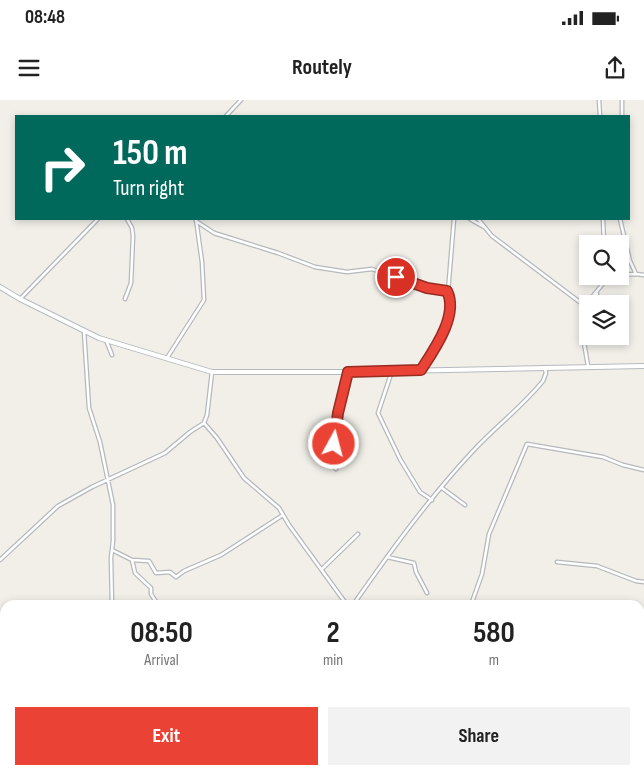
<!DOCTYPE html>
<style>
body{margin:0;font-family:"Sofia Sans Condensed",sans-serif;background:#f2f2f2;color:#222;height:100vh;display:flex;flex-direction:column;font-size:19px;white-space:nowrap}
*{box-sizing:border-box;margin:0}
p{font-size:16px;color:#767676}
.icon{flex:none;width:28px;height:28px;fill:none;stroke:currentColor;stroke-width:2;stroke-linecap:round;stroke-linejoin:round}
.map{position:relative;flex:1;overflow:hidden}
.side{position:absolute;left:0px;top:500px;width:645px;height:175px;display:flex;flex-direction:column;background:#fff;border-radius:15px 15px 0 0;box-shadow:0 2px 8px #0003}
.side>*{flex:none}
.top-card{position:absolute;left:15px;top:15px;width:615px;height:105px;border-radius:0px;box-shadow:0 2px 8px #0003;background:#00695c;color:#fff;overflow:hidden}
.buttons{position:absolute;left:579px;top:135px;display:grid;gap:10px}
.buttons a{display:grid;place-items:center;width:50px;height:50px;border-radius:0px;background:#fff;box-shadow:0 2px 8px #0003;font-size:25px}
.pin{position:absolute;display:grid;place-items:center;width:42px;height:42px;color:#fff;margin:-21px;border:2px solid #fff;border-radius:50%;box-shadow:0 1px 5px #0007}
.me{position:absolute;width:55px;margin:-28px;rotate:7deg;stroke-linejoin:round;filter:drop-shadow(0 0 4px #0008)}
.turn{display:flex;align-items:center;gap:18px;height:105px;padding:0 15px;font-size:22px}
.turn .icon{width:65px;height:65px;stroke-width:2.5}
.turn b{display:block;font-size:35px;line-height:42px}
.eta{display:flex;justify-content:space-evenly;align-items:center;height:85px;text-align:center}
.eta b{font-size:30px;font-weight:700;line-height:35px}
.button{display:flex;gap:10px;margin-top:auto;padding:10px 15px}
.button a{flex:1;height:58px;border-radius:0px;background:#ea4335;color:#fff;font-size:20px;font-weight:700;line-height:58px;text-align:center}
.button a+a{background:#f2f2f2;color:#222}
.status{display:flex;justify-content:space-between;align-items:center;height:35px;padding:0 25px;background:#fff;direction:ltr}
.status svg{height:14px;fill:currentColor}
header{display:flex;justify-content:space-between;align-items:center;height:65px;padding:0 15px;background:#fff;font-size:22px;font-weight:700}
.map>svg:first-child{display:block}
</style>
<div class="status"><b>08:48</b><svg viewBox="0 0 49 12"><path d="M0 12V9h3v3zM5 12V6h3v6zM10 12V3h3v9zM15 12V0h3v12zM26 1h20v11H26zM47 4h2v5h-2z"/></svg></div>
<header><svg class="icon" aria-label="menu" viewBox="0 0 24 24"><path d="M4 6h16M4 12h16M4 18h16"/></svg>Routely<svg class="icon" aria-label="share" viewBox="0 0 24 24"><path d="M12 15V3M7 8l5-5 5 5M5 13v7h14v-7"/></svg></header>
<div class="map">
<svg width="644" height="675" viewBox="0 0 644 675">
<rect width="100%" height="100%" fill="#f1efe8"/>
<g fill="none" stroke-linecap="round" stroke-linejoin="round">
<!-- street casing -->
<g stroke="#b5b8bc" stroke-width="5">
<path id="street" d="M599,0L600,16
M622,0V16
M226,16L241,0
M470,119L484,127
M478,119L492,136L581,203L589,201L605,181L615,176
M603,119L604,144
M620,119L630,161L636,174
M196,121L214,133L278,153L315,167L347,172L372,169L427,188L447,191L448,194L446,226L421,269
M620,175L636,174L644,175
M448,192L454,119
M20,199L98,119
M125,199L131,183L133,136L132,128L127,119
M593,204L597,194
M588,215L582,231L588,266
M84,231L89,308L100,342L113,405V441L111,458L112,505
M106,240L112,255
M167,258L204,200L202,162L196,119
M392,271L378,313L400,359L420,392L432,400
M204,323L217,338L244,378L279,408L289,425L347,505
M336,369L330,360L334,344L338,313L348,272
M442,388L465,405
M112,450L132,460L149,461L156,473L170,472L176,477L184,471L221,455L283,415
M387,457L414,463L416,472L427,493
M0,460L58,406L92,387L165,353L190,332L204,323L207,315L212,272
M132,460L135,473L151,488V494L158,505
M557,462L597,466L636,481L644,482
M322,469L358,434
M353,505C390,452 429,398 473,351C495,327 522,307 543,281L546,273L545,268
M471,505L482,474L489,434L527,344L603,357L623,365L644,370
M640,556L644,559
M0,578L5,577
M0,599L5,604
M640,617L644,609
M64,670L68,675
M502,670L503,675
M0,672L19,675
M32,675L49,670
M81,675L86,670
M416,675L419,670
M617,675L621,670"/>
</g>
<!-- secondary casing -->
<g stroke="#b6babf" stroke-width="6">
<path id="secondary" d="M0,187L20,199L99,238L212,272H348L644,266"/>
</g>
<!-- street -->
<use href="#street" stroke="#fff" stroke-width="2.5"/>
<!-- secondary -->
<use href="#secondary" stroke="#fff" stroke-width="4"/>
</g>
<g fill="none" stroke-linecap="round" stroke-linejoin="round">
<!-- route casing -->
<g stroke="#982c22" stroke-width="12">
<path id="route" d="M334,344L338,313L348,272L421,270C434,250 459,215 447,191L427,188L396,177"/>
</g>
<!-- route -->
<use href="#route" stroke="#ea4335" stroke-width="9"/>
</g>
</svg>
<div class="buttons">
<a><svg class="icon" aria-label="search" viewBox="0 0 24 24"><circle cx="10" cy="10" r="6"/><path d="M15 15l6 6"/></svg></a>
<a><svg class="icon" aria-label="layers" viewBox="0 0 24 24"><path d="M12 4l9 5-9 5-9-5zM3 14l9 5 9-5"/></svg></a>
</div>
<div class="pin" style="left:396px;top:177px;background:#d93025"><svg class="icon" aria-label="arrive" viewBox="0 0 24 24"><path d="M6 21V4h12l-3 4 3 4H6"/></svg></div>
<svg class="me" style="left:334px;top:344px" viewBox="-20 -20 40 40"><circle r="17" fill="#ea4335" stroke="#fff" stroke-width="3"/><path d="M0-11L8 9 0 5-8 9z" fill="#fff"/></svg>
<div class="top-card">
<div class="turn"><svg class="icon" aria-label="right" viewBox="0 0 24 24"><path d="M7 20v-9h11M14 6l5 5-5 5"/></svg><div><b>150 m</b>Turn right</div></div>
</div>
<section class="side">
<div class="eta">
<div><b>08:50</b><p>Arrival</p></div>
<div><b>2</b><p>min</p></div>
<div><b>580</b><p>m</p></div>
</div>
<div class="button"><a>Exit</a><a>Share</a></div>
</section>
</div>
